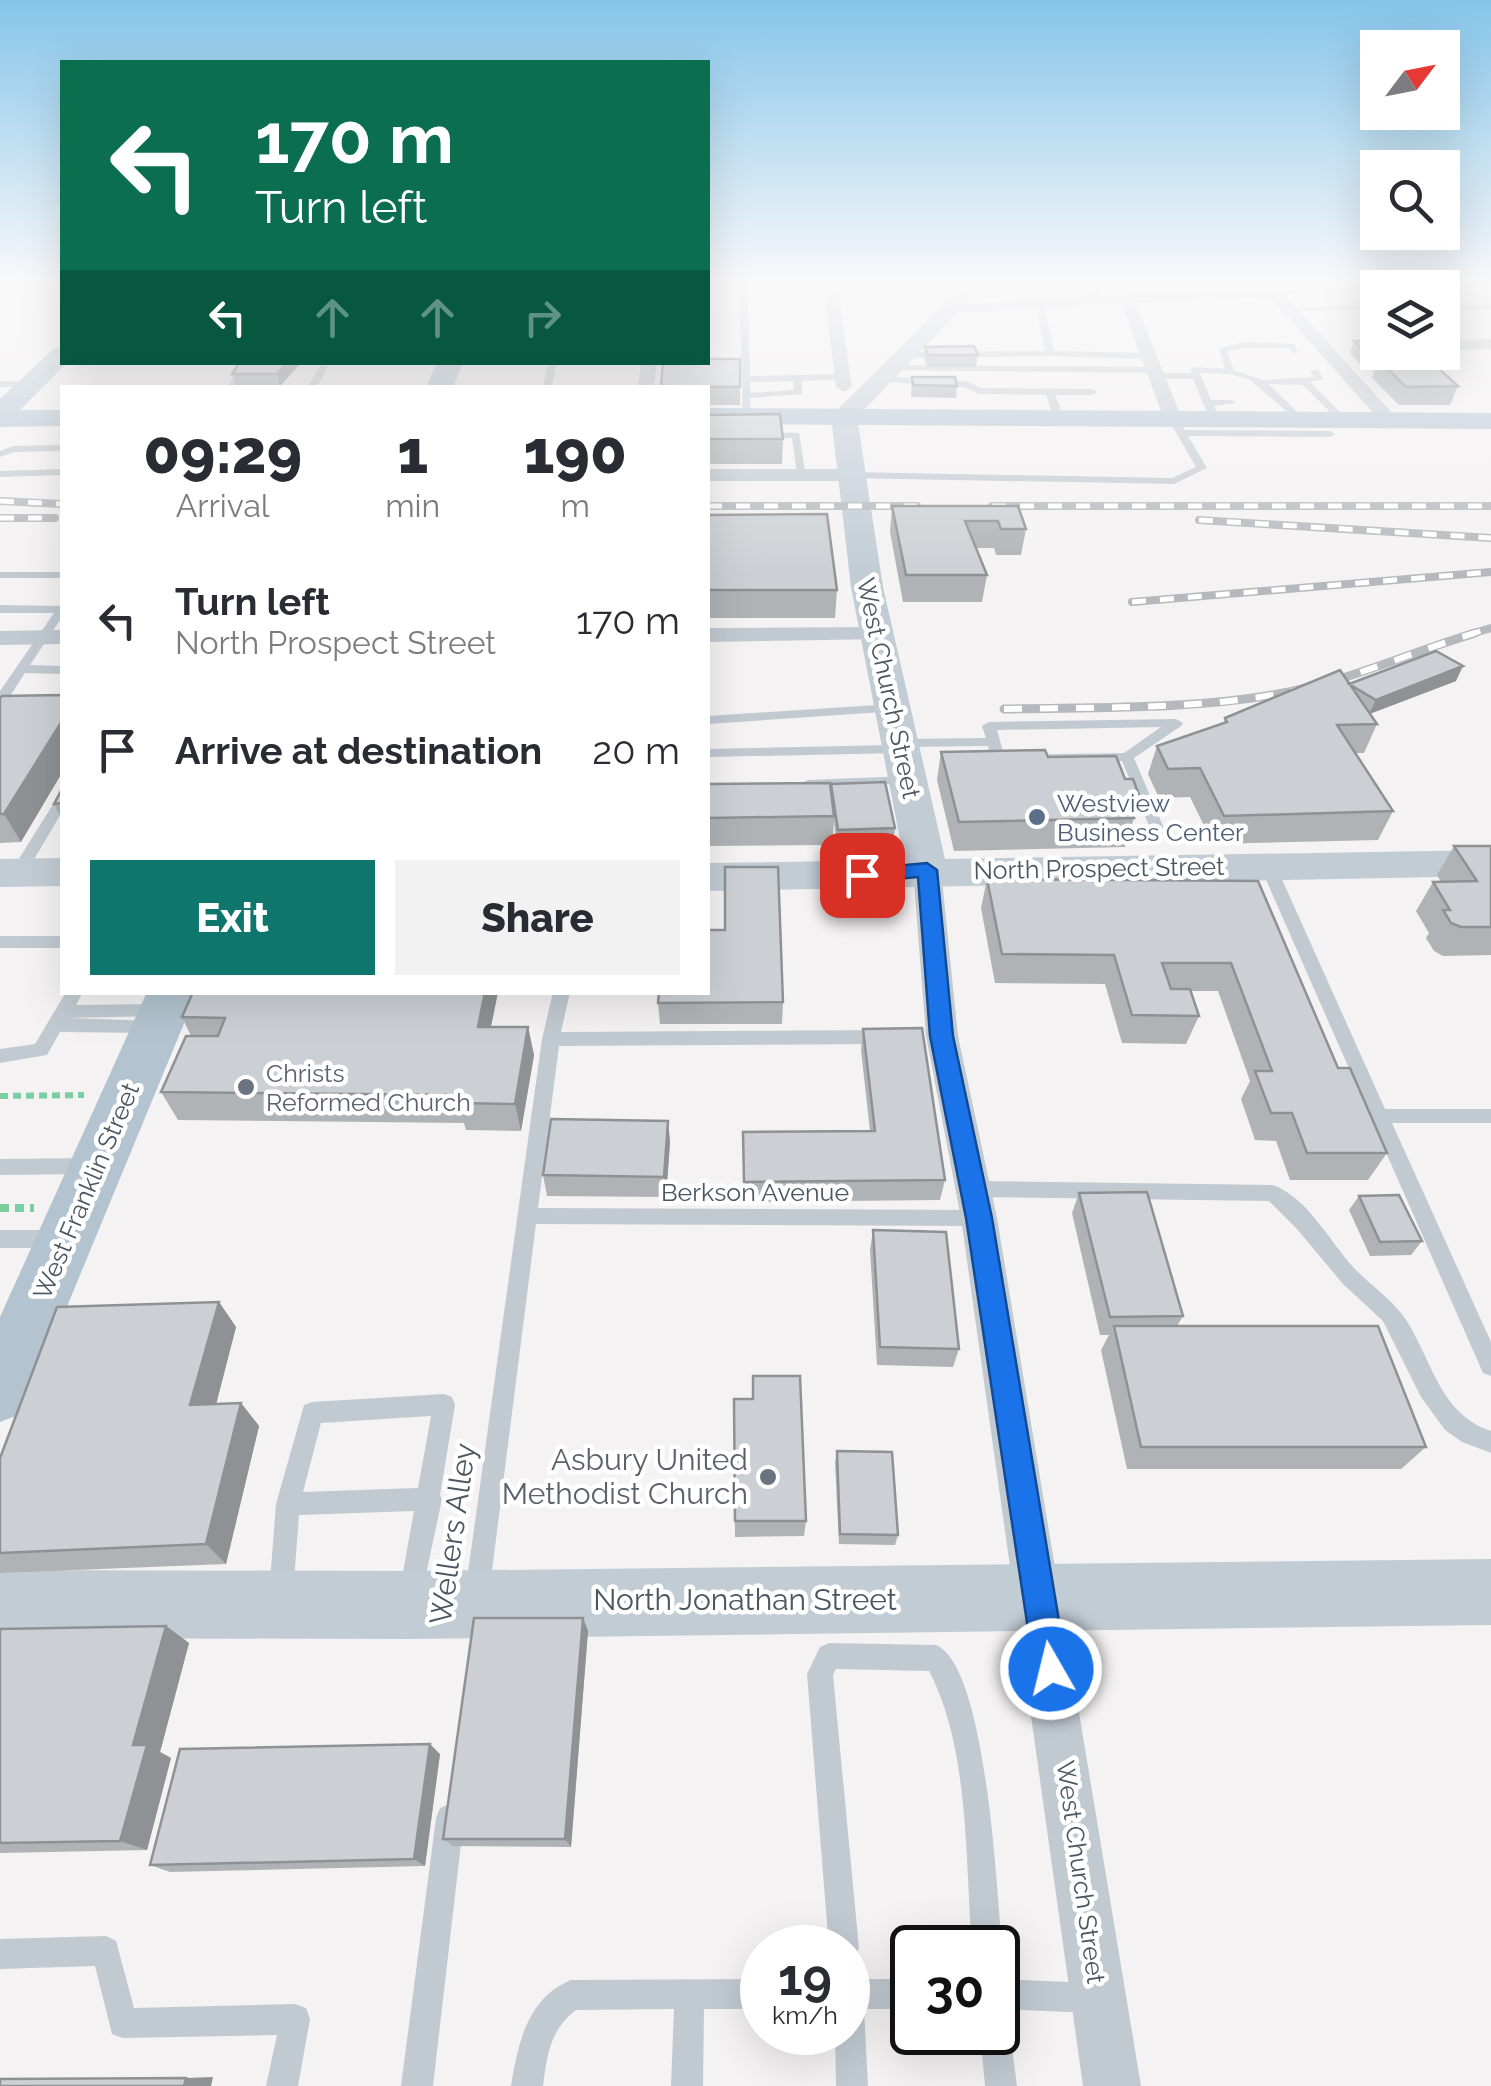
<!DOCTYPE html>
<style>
body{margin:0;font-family:Raleway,sans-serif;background:#f2f2f3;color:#2b2b33;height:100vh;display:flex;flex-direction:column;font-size:38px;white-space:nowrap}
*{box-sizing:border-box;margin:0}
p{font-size:32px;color:#7c7c81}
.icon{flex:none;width:55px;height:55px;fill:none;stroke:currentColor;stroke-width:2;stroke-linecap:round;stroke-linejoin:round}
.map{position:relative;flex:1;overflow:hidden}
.panel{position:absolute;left:60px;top:385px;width:650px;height:610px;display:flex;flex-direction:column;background:#fff;border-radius:0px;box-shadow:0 10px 40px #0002}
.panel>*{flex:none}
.guide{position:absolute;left:60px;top:60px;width:650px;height:305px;border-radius:0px;box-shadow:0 10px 40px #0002;background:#0b6e4f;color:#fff;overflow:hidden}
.needle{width:65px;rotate:58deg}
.controls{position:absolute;left:1360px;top:30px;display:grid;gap:20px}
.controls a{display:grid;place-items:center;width:100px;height:100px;border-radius:0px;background:#fff;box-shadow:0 10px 40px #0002;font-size:50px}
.speed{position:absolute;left:740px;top:1925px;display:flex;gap:20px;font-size:50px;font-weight:700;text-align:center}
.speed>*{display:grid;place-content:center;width:130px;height:130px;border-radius:50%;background:#fff;box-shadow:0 10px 40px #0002;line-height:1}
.speed small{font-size:25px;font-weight:400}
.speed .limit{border:5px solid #111;border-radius:15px;background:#fff;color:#111}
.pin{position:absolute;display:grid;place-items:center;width:85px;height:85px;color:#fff;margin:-42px;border-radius:20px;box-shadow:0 5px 15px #0006}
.me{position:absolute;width:110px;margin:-55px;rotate:352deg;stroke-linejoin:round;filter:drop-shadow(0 0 8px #0008)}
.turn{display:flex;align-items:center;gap:35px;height:210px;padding:0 30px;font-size:45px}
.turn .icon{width:130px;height:130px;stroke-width:2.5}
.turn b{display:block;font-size:70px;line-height:85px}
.lanes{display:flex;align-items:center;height:95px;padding:0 30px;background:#0003;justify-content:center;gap:50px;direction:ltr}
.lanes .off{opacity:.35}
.eta{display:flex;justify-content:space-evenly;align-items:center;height:170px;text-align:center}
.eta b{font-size:60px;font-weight:800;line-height:70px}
.cta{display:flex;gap:20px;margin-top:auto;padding:20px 30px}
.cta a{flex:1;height:115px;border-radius:0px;background:#0f766e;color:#fff;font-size:40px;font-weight:800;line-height:115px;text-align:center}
.cta a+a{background:#f2f2f3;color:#2b2b33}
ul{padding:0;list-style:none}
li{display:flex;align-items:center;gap:30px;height:130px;padding:0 30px}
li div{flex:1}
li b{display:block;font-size:38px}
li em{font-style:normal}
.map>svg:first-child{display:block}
</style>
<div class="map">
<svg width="1491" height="2086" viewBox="0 0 1491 2086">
<rect width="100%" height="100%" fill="#f4f2f3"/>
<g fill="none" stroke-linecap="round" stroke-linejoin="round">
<!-- path-far1 -->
<path stroke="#7ace9f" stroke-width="6" stroke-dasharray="8 5" stroke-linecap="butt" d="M0,1096L84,1095"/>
<!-- path -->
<path stroke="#7ace9f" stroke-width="8" stroke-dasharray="9 6" stroke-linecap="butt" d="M0,1208H34"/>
<!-- lane -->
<path fill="#c1cad1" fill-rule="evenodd" d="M739,284H747L750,376L844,374L847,379L802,381V394L750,398L751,416L743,418ZM793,381L794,390L750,393V382Z
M1099,284H1107L1092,303H1086Z
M1393,284H1436L1274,294L1270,292Z
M1040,302L1044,304L1054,351L1149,353L1153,356L1149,359L1050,356L901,358L897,355L901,352L1045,351L1036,304Z
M1491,305V309L1442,310V306Z
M1378,306V310L1291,311L1287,309L1291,307Z
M1245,342L1294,344L1298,353H1292L1289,348H1245L1227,351L1234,370L1262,380L1314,377L1310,371L1317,369L1324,379L1310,382L1344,416V420H1338L1303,385L1269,384L1301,416V420L1298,421L1250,380L1230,374L1200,373L1211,400H1232L1237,403L1214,406L1219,417L1214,420L1209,417L1193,379H1157L1153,376L1157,373H1191L1190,370L1194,367L1225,369L1219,348Z
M243,362H252L236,388H227Z
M548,362H556L552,388H543Z
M321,365L328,367L316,388H307Z
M887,365L1154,367L1158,370L1154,373L884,370Z
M877,376L966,381L981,388L1092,389L1097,392L1092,395H1055L1063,415L1058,418L1053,415L1046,395L979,394L964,387L874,381Z
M0,381L31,382L35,385L31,388L0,387Z
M1172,414L1185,430L1330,431L1335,434L1330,437L1188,436L1207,468L1174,484L848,478L843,475L848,472L1172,478L1196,467L1167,417Z
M759,432L799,433L806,477L797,475L792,438L762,437L757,434Z
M62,445V451L14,452L0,457V451L13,446Z
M62,469V475L0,477V471Z
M0,572H62V578H0Z
M0,605L62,606V617L30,665L62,666V674L25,673L5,704L0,705V691L54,613H0Z
M892,704L899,708L897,711L708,724V716Z
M1176,719L1183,723L1181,726L1134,758L1166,833L1159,838L1152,833L1122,761L998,763L991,759L988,746L905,747V752L900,753L708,757V749L894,745V740L899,739L986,738L982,726L989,722ZM1161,727L1124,753L1004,755L997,730Z
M908,776L915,780L913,783L808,788L801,784L808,780Z
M62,797V812L26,873L23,877H13L10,873L57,798Z
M1268,861L1276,866L1385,1109H1491V1123H1392L1491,1342V1376L1483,1373L1260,866Z
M0,936H62V948H0Z
M66,992H83L76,1005L159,1004L168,1010L159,1016L68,1018L152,1021L161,1027L152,1033L60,1032L47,1055L0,1063V1049L35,1044Z
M553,992H570L561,1032L886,1030L895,1037L886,1044L559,1046L538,1208L979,1210L986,1212L989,1218L986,1224L979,1226L536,1224L489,1594L486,1603L477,1606L468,1603L465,1594L542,1039Z
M89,1158L96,1160L99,1166L96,1172L89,1174L0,1175V1159Z
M973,1181L1273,1185C1308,1198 1330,1242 1354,1268C1372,1287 1394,1300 1408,1323C1433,1364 1441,1414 1491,1431V1453L1462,1442L1445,1430L1421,1397L1383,1321L1343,1284L1297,1229L1269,1201L973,1197L966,1195L963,1189L966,1183Z
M0,1230H59L66,1233L69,1239L66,1245L59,1248H0Z
M444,1394L452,1397L455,1405L440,1495L442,1499L420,1603L411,1606L402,1603L399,1594L414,1511L299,1515L293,1594L290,1603L281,1606L272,1603L269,1594L276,1504L304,1405L312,1402ZM431,1416L418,1488L303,1492L321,1423Z
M829,1643L936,1645C987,1666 997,1894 1002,1948L998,1958V1948H972C965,1861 970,1749 929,1671L836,1669L833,1675L859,1948L854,1958L848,1961V1948H829L807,1674L820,1647Z
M450,1804L460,1808L464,1818L433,2086H401L436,1818L440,1808Z
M106,1936L116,1941L134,2008L295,2004L306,2008L310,2019L298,2086H266L277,2035L123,2038L112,2034L95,1966L0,1969V1939Z
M848,1969L859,1973L861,1979H912V2009H864L868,2086H836L835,2032H848Z
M762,1979V2009H704L703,2086H671L674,2009L576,2010C550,2030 547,2055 543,2086H511C518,2044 527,1998 571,1980Z
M998,1979L1092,1983L1103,1987L1107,1998L1103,2009L1092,2013L998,2009Z
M998,2018L1006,2021L1010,2032L1017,2086H985L980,2032H998Z"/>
<!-- street -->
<path fill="#c1cad1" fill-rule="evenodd" d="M10,284H28L0,297V288Z
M823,284H837L852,387L844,392L836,387Z
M1269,284H1283L1281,291L1394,415V423H1382L1270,297L1136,303L1181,417L1172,422L1163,417L1122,304L951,312L944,308L951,304L1268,288Z
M1491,339V349L1442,350V340Z
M641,362H657L654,388H638Z
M708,469H848L857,475L848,481H708Z
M875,627L883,629V639L708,642V628Z
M62,630V644L0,645V631Z
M927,861L941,870L958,1036L997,1218L1141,2086H1083L961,1218L926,1036L913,870Z"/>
<!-- secondary -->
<path fill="#c1ccd5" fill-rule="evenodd" d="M964,284H986L857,417L883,587L945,859L1491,850V876L708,891V863L904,860L851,587L831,416Z
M62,858V886L0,887V859Z
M1491,1559V1625L408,1639L0,1638V1570L408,1571Z"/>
<!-- primary -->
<path fill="#b3c4d0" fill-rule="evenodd" d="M62,346V362H68L20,410H62V426L0,427V399L53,349Z
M437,362H463L453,388H426Z
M708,408L1491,413V429L708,424Z
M147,992H197L23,1413L0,1422V1317Z"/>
<!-- rail-far1 casing -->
<g stroke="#b5b8bc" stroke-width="8">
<path id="rail-far1" d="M0,501L62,504
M708,506H917
M992,506H1491
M0,518H55
M1199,520L1491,538
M1132,602L1491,572
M1467,635L1491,628"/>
</g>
<!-- rail casing -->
<g stroke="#b5b8bc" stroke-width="9">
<path id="rail" d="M1004,709C1095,707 1188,710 1278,694C1346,682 1409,653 1475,633"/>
</g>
<!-- rail-far1 -->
<use href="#rail-far1" stroke="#fff" stroke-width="5" stroke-dasharray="14" stroke-linecap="butt"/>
<!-- rail -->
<use href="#rail" stroke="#fff" stroke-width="6" stroke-dasharray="18" stroke-linecap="butt"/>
</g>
<!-- wall -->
<path fill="#afb3b6" d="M1354,341H1378V352H1412L1409,360L1458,386L1450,405H1399L1372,378L1377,364H1360L1350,353Z
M925,347L978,355L976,367H927L924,359Z
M740,359V405H708V388Z
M300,364L280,386H236L232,374Z
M912,377L957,386L956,398L911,397Z
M708,421L783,439L782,464H708Z
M892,506H1018L1026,529L1021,555H996L994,548H976L987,575L982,602H903L890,532Z
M708,515L837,590L835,618H708Z
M1456,681L1370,714L1377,724L1364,753H1355L1393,811L1378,840L1213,844L1190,797L1159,798L1148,774L1157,746L1223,724L1225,718L1349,684Z
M0,698L21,842L0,843Z
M941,752L1048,757L1125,779L1140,798L1125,847L954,851L937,780Z
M830,783L895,828L893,843L837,844L834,822L832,845L708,846V784Z
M62,789V820L54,804Z
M1454,846H1491V955L1443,956L1434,951L1426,938L1429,933L1416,911L1433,882H1441L1437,875Z
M987,879L1258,881L1338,1068L1387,1153L1368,1180H1290L1276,1141L1255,1140L1241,1099L1250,1081L1218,991H1191L1199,1016L1186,1044L1122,1043L1105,984L995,983L981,908Z
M725,930L783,1002L782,1024H660L658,1003Z
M193,992H498L491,1027H528L534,1055L521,1131L466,1130L464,1123L178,1120L161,1092L191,1036L182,1017Z
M863,1029L945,1180L940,1200L744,1202L743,1132L870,1131L861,1050Z
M668,1121L670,1142L666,1197L547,1196L543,1175Z
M1079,1193L1183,1316L1177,1326L1426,1447L1401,1469H1127L1101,1350L1109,1335H1100L1072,1213Z
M1359,1196L1422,1241L1411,1255L1370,1256L1349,1210Z
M873,1230L959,1349L953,1367L877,1365L870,1250Z
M219,1302L236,1327L216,1404L241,1403L259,1426L226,1564L0,1573V1458Z
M734,1399L806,1521L804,1536L735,1537Z
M837,1451L898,1535L895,1545L839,1544L835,1462Z
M583,1618L588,1631L571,1847L453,1846L443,1839Z
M166,1626L189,1643L160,1752L171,1758L147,1850L0,1853V1629Z
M440,1754L425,1866L170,1872L150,1865Z"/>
<!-- shaded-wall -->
<path fill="#8f9294" d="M287,362H300V364L280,386L277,374Z
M1463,666L1456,681L1369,714L1376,700Z
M62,721V773L21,842L4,814Z
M485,992H498L485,1055L478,1027Z
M528,1027L534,1055L521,1131L515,1104Z
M668,1121L670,1142L666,1197L664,1177Z
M219,1302L236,1327L210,1428L190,1405Z
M241,1403L259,1426L226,1564L206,1544Z
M583,1618L588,1631L571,1847L565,1839Z
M166,1626L189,1643L160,1752L171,1758L147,1850L120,1841L133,1745Z
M430,1744L440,1754L425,1866L414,1859Z
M213,2077L211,2086H184L186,2078Z"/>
<!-- building -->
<path fill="#ccd0d4" stroke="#8f9294" stroke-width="2.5" d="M1354,341H1378V352H1364Z
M974,346L978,355H928L925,347Z
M708,359H740V387H661L663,362H708Z
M1428,359L1458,386L1406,387L1379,360Z
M240,362H287L277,374H232Z
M912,377H955L957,386L913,385Z
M780,414L783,439H708V415Z
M892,506H1018L1026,529H1001L998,521H965L987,575H906Z
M827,514L837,590H708V515Z
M1436,651L1463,666L1376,700L1349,684Z
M1340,670L1377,724L1337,725L1393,811L1224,816L1200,768L1168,769L1157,746L1227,722L1225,718Z
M62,695V721L4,814H0V698L2,696Z
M1045,750L1048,757L1116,756L1125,779H1133L1140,798H1125L1134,818L959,822L941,752Z
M885,782L895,828L838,830L831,784Z
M830,783L834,816L708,818V784Z
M62,789V803L54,804Z
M1454,846H1491V927H1461L1451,923L1443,910H1450L1433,882L1477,881Z
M725,867H778L783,1002L658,1003L659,992H708V930H725Z
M987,879L1258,881L1338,1068H1350L1387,1153H1307L1292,1113H1271L1255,1071H1272L1231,963H1162L1171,989H1190L1199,1016L1132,1015L1114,955L1002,954Z
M193,992H485L478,1027H528L515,1104L458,1103L460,1095L161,1092L186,1036H218L225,1018L182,1017Z
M922,1028L945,1180L744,1182L743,1132L875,1131L863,1029Z
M551,1119L668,1121L664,1177L543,1175Z
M1147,1192L1183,1316L1110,1317L1079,1193Z
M1399,1195L1422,1241L1380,1242L1359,1196Z
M873,1230L946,1232L959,1349L880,1347Z
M219,1302L190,1405L241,1403L206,1544L0,1553V1458L57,1307Z
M1114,1326H1378L1426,1447H1141Z
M753,1376H800L806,1521H735L734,1399H753Z
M837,1451L892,1452L898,1535L840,1534Z
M474,1618H583L565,1839H443Z
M166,1626L133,1745H147L120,1841L0,1843V1629Z
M430,1744L414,1859L150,1865L180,1749Z
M186,2078L184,2086H0V2079Z"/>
<!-- sky -->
<linearGradient id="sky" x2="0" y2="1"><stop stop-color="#85c5ea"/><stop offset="0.49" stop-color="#faf9fa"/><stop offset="1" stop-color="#faf9fa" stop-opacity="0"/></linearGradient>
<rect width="1491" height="576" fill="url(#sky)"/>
<!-- route -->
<path fill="#1a73e8" stroke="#114b97" stroke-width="2.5" d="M927,863L937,870L953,1036L992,1218L1067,1669L1063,1681L1051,1686L1039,1681L1034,1669L966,1218L930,1036L918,877L862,882L853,875L862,869Z"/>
<!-- markers -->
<circle fill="#5c6f8a" stroke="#fff" stroke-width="4" cx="1037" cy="817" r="10"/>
<g fill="#6b7280" stroke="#fff" stroke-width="4">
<circle cx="246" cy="1087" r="10"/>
<circle cx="768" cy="1477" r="10"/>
</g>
<g text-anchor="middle" stroke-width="9" stroke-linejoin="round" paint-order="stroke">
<!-- street labels -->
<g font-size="25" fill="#4a5760" stroke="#fff">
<text transform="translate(889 688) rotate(78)" y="9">West Church Street</text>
<text transform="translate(1099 868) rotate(-1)" y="9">North Prospect Street</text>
<text transform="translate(86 1191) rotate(-67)" y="9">West Franklin Street</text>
<text x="755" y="1201">Berkson Avenue</text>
<text transform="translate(1081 1872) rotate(82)" y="9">West Church Street</text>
</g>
<!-- service labels -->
<g font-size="25" fill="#4e5e75" stroke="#fff" text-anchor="start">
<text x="1057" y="812">Westview<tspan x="1057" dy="29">Business Center</tspan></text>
</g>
<!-- worship labels -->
<g font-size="25" fill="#5b616d" stroke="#fff" text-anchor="start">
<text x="266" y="1082">Christs<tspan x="266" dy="29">Reformed Church</tspan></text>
</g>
<!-- near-worship labels -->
<g font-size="30" fill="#5b616d" stroke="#fff" text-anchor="end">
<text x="748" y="1470">Asbury United<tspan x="748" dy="34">Methodist Church</tspan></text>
</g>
<!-- near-street labels -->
<g font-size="30" fill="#4a5760" stroke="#fff">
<text transform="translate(453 1534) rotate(-82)" y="10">Wellers Alley</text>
<text x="745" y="1610">North Jonathan Street</text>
</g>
</g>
</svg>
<div class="controls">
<a><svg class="needle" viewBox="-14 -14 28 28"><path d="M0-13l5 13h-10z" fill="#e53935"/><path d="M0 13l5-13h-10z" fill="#7c7c81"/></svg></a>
<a><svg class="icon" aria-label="search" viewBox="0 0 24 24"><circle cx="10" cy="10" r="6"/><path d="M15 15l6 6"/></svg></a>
<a><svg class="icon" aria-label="layers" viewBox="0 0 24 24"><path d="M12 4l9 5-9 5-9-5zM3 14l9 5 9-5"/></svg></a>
</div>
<div class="speed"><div>19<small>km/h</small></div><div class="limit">30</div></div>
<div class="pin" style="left:862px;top:875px;background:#d93025"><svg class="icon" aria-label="arrive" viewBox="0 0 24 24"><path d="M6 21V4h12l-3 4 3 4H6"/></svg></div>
<svg class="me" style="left:1051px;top:1669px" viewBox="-20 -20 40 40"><circle r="17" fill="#1a73e8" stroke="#fff" stroke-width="3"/><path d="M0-11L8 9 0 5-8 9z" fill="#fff"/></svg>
<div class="guide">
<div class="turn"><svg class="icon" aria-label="left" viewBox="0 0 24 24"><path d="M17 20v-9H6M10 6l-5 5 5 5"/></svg><div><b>170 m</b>Turn left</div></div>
<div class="lanes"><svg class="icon" aria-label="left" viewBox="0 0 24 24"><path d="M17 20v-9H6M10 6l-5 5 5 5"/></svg><svg class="icon off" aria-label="ahead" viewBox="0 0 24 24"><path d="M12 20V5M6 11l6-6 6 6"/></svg><svg class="icon off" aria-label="ahead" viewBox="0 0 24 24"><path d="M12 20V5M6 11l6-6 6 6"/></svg><svg class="icon off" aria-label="right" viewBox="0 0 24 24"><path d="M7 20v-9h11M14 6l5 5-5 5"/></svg></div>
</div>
<section class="panel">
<div class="eta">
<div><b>09:29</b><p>Arrival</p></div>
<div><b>1</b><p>min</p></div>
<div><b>190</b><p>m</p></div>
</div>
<ul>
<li><svg class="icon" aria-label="left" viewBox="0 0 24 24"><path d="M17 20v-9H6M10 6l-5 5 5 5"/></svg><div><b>Turn left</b><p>North Prospect Street</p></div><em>170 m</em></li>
<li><svg class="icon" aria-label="arrive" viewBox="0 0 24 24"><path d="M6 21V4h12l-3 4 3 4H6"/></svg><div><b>Arrive at destination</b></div><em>20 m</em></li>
</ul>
<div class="cta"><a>Exit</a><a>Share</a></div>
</section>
</div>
